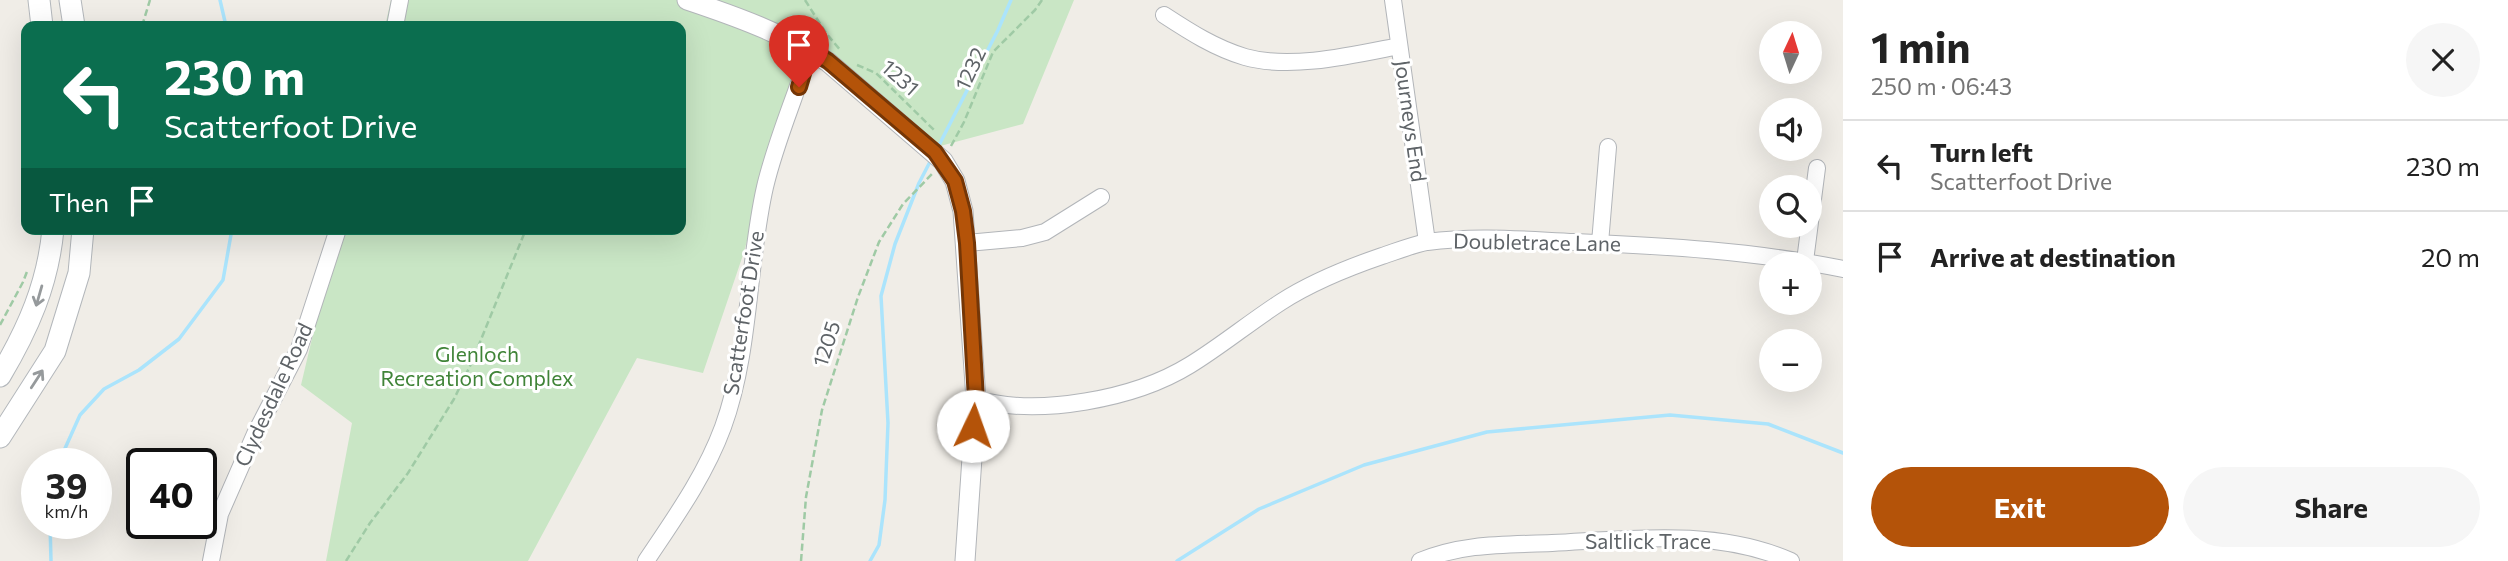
<!DOCTYPE html>
<meta charset="utf-8">
<style>
body{margin:0;font-family:Commissioner,sans-serif;background:#f6f6f6;color:#222;height:100vh;display:flex;flex-direction:column;font-size:26px;white-space:nowrap}
*{box-sizing:border-box;margin:0}
p{font-size:23px;color:#767676}
.icon{flex:none;width:38px;height:38px;fill:none;stroke:currentColor;stroke-width:2;stroke-linecap:round;stroke-linejoin:round}
.map{position:relative;flex:1;overflow:hidden}
.details{display:flex;flex-direction:column;background:#fff;width:665px}
.details>*{flex:none}
.top-card{position:absolute;left:21px;top:21px;width:665px;height:214px;border-radius:14px;box-shadow:0 7px 28px #0002;background:#0b6e4f;color:#fff;overflow:hidden}
.needle{width:46px;rotate:4deg}
.fabs{position:absolute;left:1759px;top:21px;display:grid;gap:14px}
.fabs a{display:grid;place-items:center;width:63px;height:63px;border-radius:50%;background:#fff;box-shadow:0 7px 28px #0002;font-size:35px}
.speed{position:absolute;left:21px;top:448px;display:flex;gap:14px;font-size:35px;font-weight:700;text-align:center}
.speed>*{display:grid;place-content:center;width:91px;height:91px;border-radius:50%;background:#fff;box-shadow:0 7px 28px #0002;line-height:1}
.speed small{font-size:18px;font-weight:400}
.speed .limit{border:4px solid #111;border-radius:10px;background:#fff;color:#111}
.pin{position:absolute;display:grid;place-items:center;width:60px;height:60px;color:#fff;margin:-72px -30px;border-radius:50% 50% 50% 0;rotate:-45deg;box-shadow:0 0 7px #0007}
.pin .icon{rotate:45deg}
.me{position:absolute;width:77px;margin:-38px;rotate:3deg;stroke-linejoin:round;filter:drop-shadow(0 0 5px #0008)}
.turn{display:flex;align-items:center;gap:24px;height:147px;padding:0 28px;font-size:32px}
.turn .icon{width:91px;height:91px;stroke-width:2.5}
.turn b{display:block;font-size:49px;line-height:60px}
.then{display:flex;align-items:center;height:66px;padding:0 28px;background:#0003;gap:14px;font-size:26px}
.round{display:grid;place-items:center;flex:none;width:74px;height:74px;border-radius:37px;background:#f6f6f6}
.head{display:flex;align-items:center;justify-content:space-between;height:119px;padding:0 28px}
h1{font-size:42px;font-weight:700;line-height:52px}
.cta{display:flex;gap:14px;margin-top:auto;padding:14px 28px}
.cta a{flex:1;height:80px;border-radius:42px;background:#b45309;color:#fff;font-size:28px;font-weight:700;line-height:80px;text-align:center}
.cta a+a{background:#f6f6f6;color:#222}
ul{padding:0;list-style:none}
li{display:flex;align-items:center;gap:21px;height:91px;padding:0 28px;border-top:2px solid #e0e0e0}
li div{flex:1}
li b{display:block;font-size:26px}
li em{font-style:normal}
main{display:flex;flex:1;min-height:0}
.map>svg:first-child{display:block}
</style>
<main>
<div class="map">
<svg width="1843" height="561" viewBox="0 0 1843 561">
<rect width="100%" height="100%" fill="#f0ede7"/>
<!-- green -->
<path fill="#c9e6c5" d="M391,0H1074L1023,124L929,149L805,50L775,135L744,252L703,373L637,358L528,561H326L352,423L301,385L338,229H681V26H385Z"/>
<g fill="none" stroke-linecap="round" stroke-linejoin="round">
<!-- stream -->
<path stroke="#abe4fc" stroke-width="3.5" d="M220,0L226,26
M937,149L998,30L1011,0
M58,464L80,415L104,389L139,370L179,339L223,280L232,229
M50,523L51,561
M870,561L879,545L885,500L888,423L881,296L895,244L919,183L932,158
M1177,561L1259,509L1364,465L1487,432L1670,415L1768,424L1843,453"/>
<!-- minor casing -->
<g stroke="#b2b5b9" stroke-width="18">
<path id="minor" d="M1393,0L1427,242
M1164,15C1190,32 1215,48 1245,57C1291,70 1353,55 1399,46
M395,26L400,0
M967,243L1022,238L1045,232L1101,197
M1600,243L1608,147
M1805,261L1817,168
M976,399C1038,417 1135,399 1190,365C1221,346 1250,322 1281,302C1312,282 1347,268 1382,256C1397,251 1412,245 1427,242C1476,235 1527,240 1575,242C1665,246 1755,251 1843,269
M211,561L220,514L255,434L299,349L338,229
M646,561C674,519 705,476 723,427C751,350 747,266 765,187C776,140 796,96 810,50
M1420,561C1463,543 1506,545 1552,543C1632,539 1716,528 1791,561"/>
</g>
<!-- tertiary casing -->
<g stroke="#b2b5b9" stroke-width="21">
<path id="tertiary" d="M687,0C735,16 785,34 828,62L943,161L955,181L963,211L976,399L965,561"/>
</g>
<!-- secondary casing -->
<g stroke="#b3b7bb" stroke-width="23">
<path id="secondary" d="M39,0L42,26
M70,0L74,26
M0,376C28,329 48,284 53,229
M0,437L55,351L79,273L83,229"/>
</g>
<!-- path -->
<path stroke="#9fcaa5" stroke-width="2.5" stroke-dasharray="7 3.5" stroke-linecap="butt" d="M805,0L826,33L841,51
M142,26L150,0
M857,65L876,73L934,130
M951,146L964,122L993,52L1035,10L1042,0
M0,325L23,282L28,269
M346,561L370,523L408,473L454,399L471,364L526,229
M801,561L806,497L822,410L858,297L879,242L903,204L932,174"/>
<!-- minor -->
<use href="#minor" stroke="#fff" stroke-width="16"/>
<!-- tertiary -->
<use href="#tertiary" stroke="#fff" stroke-width="19"/>
<!-- secondary -->
<use href="#secondary" stroke="#fff" stroke-width="21"/>
</g>
<!-- one-way arrows -->
<defs><path id="oneway-shaft" d="M-6 0H5M1.5-3L5.5 0L1.5 3" fill="none" stroke-width="1.6" stroke-linecap="round" stroke-linejoin="round" transform="scale(1.75)"/></defs>
<g stroke="#969a9c">
<use href="#oneway-shaft" transform="translate(39 296) rotate(106)"/>
<use href="#oneway-shaft" transform="translate(37 379) rotate(-57)"/>
</g>
<g fill="none" stroke-linecap="round" stroke-linejoin="round">
<!-- route casing -->
<g stroke="#753606" stroke-width="18">
<path id="route" d="M799,87L810,50L828,61L935,152L955,181L963,211L967,243L976,399L973,426"/>
</g>
<!-- route -->
<use href="#route" stroke="#b45309" stroke-width="12"/>
</g>
<g text-anchor="middle" stroke-width="6" stroke-linejoin="round" paint-order="stroke">
<!-- street labels -->
<g font-size="21" fill="#5e6367" stroke="#fff">
<text transform="translate(971 69) rotate(-65)" y="7">1232</text>
<text transform="translate(900 78) rotate(42)" y="7">1231</text>
<text transform="translate(1410 121) rotate(82)" y="7">Journeys End</text>
<text transform="translate(1537 243) rotate(1)" y="7">Doubletrace Lane</text>
<text transform="translate(744 313) rotate(-81)" y="7">Scatterfoot Drive</text>
<text transform="translate(827 344) rotate(-72)" y="7">1205</text>
<text transform="translate(274 395) rotate(-65)" y="7">Clydesdale Road</text>
<text x="1648" y="549">Saltlick Trace</text>
</g>
<!-- park labels -->
<g font-size="21" fill="#408438" stroke="#fff">
<text x="477" y="362">Glenloch<tspan x="477" dy="24">Recreation Complex</tspan></text>
</g>
</g>
</svg>
<div class="fabs">
<a><svg class="needle" viewBox="-14 -14 28 28"><path d="M0-13l5 13h-10z" fill="#e53935"/><path d="M0 13l5-13h-10z" fill="#767676"/></svg></a>
<a><svg class="icon" aria-label="sound" viewBox="0 0 24 24"><path d="M4 9h4l5-4v14l-5-4H4zM17 9q2 3 0 6"/></svg></a>
<a><svg class="icon" aria-label="search" viewBox="0 0 24 24"><circle cx="10" cy="10" r="6"/><path d="M15 15l6 6"/></svg></a>
<a>+</a>
<a>−</a>
</div>
<div class="speed"><div>39<small>km/h</small></div><div class="limit">40</div></div>
<div class="pin" style="left:799px;top:87px;background:#d93025"><svg class="icon" aria-label="arrive" viewBox="0 0 24 24"><path d="M6 21V4h12l-3 4 3 4H6"/></svg></div>
<svg class="me" style="left:973px;top:426px" viewBox="-20 -20 40 40"><circle r="19" fill="#fff"/><path d="M0-13L10 11 0 6-10 11z" fill="#b45309"/></svg>
<div class="top-card">
<div class="turn"><svg class="icon" aria-label="left" viewBox="0 0 24 24"><path d="M17 20v-9H6M10 6l-5 5 5 5"/></svg><div><b>230 m</b>Scatterfoot Drive</div></div>
<div class="then">Then<svg class="icon" aria-label="arrive" viewBox="0 0 24 24"><path d="M6 21V4h12l-3 4 3 4H6"/></svg></div>
</div>
</div>
<section class="details">
<div class="head"><div><h1>1 min</h1><p>250 m · 06:43</p></div><a class="round"><svg class="icon" aria-label="close" viewBox="0 0 24 24"><path d="M6 6l12 12M18 6L6 18"/></svg></a></div>
<ul>
<li><svg class="icon" aria-label="left" viewBox="0 0 24 24"><path d="M17 20v-9H6M10 6l-5 5 5 5"/></svg><div><b>Turn left</b><p>Scatterfoot Drive</p></div><em>230 m</em></li>
<li><svg class="icon" aria-label="arrive" viewBox="0 0 24 24"><path d="M6 21V4h12l-3 4 3 4H6"/></svg><div><b>Arrive at destination</b></div><em>20 m</em></li>
</ul>
<div class="cta"><a>Exit</a><a>Share</a></div>
</section>
</main>
